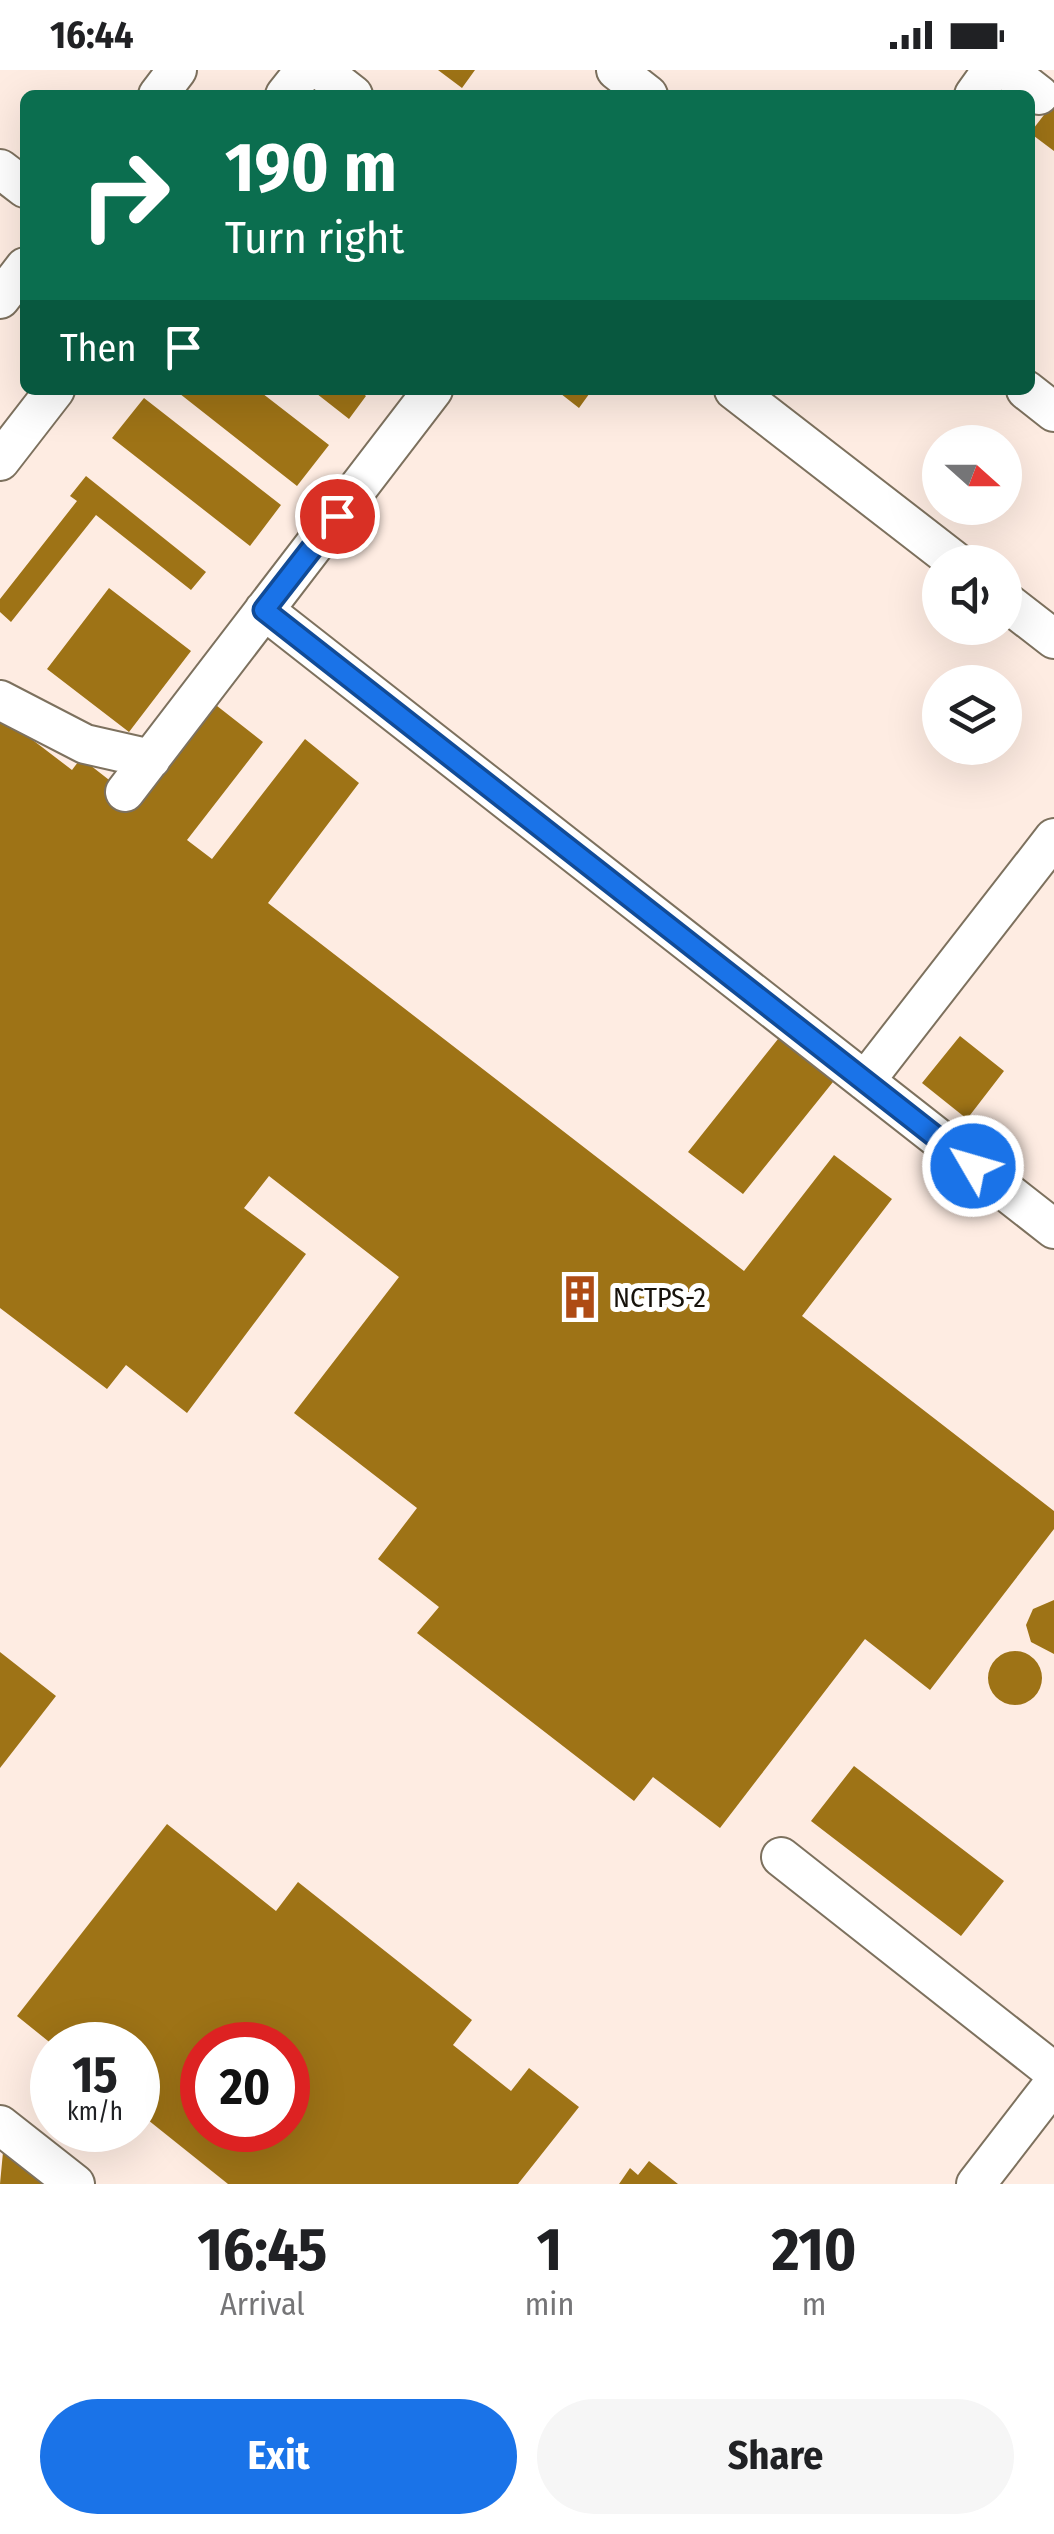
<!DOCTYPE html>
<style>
body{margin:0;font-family:"Fira Sans Condensed",sans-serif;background:#f6f6f6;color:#202124;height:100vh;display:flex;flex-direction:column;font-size:38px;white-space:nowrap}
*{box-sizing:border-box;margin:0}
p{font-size:32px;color:#757577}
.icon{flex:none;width:55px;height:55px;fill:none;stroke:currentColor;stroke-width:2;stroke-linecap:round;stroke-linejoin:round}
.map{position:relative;height:2114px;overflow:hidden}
.panel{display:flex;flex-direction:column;background:#fff;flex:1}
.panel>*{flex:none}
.guide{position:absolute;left:20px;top:20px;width:1015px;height:305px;border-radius:15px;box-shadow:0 10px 40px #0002;background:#0b6e4f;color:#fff;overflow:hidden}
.needle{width:65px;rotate:111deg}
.tools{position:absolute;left:922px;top:355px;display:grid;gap:20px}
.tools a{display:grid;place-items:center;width:100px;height:100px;border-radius:50%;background:#fff;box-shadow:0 10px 40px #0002;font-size:50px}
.speed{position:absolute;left:30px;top:1952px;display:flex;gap:20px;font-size:50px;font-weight:700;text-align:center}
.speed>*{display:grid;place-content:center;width:130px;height:130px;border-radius:50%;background:#fff;box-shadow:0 10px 40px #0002;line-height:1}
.speed small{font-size:25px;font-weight:400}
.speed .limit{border:15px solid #d22;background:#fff;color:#111}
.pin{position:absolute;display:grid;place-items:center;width:85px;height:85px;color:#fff;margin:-42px;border:5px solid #fff;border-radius:50%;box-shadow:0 2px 10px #0007}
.me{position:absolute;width:110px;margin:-55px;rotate:308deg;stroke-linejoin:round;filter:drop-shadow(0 0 8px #0008)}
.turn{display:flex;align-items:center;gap:35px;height:210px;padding:0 40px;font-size:45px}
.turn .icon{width:130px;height:130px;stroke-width:2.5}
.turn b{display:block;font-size:70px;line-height:85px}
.then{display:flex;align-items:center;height:95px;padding:0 40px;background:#0003;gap:20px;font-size:38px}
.eta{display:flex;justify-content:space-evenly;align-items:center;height:170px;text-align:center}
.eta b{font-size:60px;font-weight:700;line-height:70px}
.primary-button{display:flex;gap:20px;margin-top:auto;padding:20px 40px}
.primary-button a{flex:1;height:115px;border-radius:60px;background:#1a73e8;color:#fff;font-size:40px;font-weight:700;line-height:115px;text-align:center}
.primary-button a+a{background:#f6f6f6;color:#202124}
.status{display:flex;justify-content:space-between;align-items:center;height:70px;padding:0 50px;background:#fff;direction:ltr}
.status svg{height:28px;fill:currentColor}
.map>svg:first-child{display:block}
</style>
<div class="status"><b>16:44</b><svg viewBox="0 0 49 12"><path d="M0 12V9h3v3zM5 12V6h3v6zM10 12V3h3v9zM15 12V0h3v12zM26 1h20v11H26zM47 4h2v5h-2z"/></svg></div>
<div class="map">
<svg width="1054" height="2114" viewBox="0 0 1054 2114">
<rect width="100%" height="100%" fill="#fef9f0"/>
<!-- industrial -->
<path fill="#feece2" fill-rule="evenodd" d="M0,0H1054V2114H0ZM25,25H1030V320H25ZM940,372H1005V438H940ZM940,492H1005V558H940ZM940,612H1005V678H940ZM52,1975H138V2060H52ZM202,1975H288V2060H202Z"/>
<!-- building -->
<path fill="#9e7316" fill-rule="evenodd" d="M438,0H475L462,18Z
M1054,32V81L1030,63Z
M175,320H258L329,375L297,416Z
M312,320H359L366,326L349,349Z
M556,320H592L579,338Z
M144,328L281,435L250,476L112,368Z
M86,406L206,502L191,520L96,445L11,552L0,542V529L77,431L70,426Z
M109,518L191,581L129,662L47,599Z
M212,632L263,672L187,770L212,789L305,669L359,713L268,833L744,1201L834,1085L892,1129L802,1246L1054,1441V1459L930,1620L865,1569L720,1758L653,1707L634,1731L417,1563L439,1537L378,1489L417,1438L294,1343L399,1207L269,1106L244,1138L306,1184L187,1343L126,1295L107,1319L0,1238V645L72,700L81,688L136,731Z
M782,964L837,1007L743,1124L688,1082Z
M960,966L1004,1001L967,1049L922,1013Z
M1054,1530V1584L1031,1572L1026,1555L1033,1539Z
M988 1608a27 27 0 1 1 54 0a27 27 0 1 1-54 0Z
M0,1582L56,1626L0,1698Z
M854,1696L1004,1811L961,1866L811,1751Z
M167,1754L276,1841L298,1812L472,1950L453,1975L511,2021L529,1998L579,2037L518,2114H228L138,2042V1975H53L17,1946ZM202,1975H288V2060H202Z
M3,2082L44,2114H0Z
M649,2091L678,2114H619L630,2098L638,2105Z"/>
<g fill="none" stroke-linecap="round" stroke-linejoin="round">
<!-- minor casing -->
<g stroke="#7d715e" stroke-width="42">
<path id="minor" d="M321,0L353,25
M616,0L648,25
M1007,0L1039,25
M158,25L177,0
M285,25L305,0
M974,25L992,0
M0,99L25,118
M0,229L25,197
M734,320L956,492
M1026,320L1054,342
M0,391L55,320
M1005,531L1054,569
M264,540L1054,1159
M0,630L85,674L151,689
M125,722L433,320
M865,1011L1054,768
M781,1787L1054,2002
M0,2055L75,2114
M976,2114L1054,2013"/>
</g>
<!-- minor -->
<use href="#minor" stroke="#fff" stroke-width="38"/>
</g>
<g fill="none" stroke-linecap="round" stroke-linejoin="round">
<!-- route casing -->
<g stroke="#114b97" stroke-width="25">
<path id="route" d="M337,446L264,540L973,1096"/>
</g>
<!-- route -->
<use href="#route" stroke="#1a73e8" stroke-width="18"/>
</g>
<!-- icons -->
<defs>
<g id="building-bare" transform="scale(3.45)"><path d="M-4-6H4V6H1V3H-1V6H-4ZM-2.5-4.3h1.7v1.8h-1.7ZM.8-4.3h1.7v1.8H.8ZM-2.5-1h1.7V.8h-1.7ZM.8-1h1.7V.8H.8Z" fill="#ae4b14" stroke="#fff" stroke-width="2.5" paint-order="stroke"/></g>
</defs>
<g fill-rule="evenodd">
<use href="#building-bare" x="580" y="1227"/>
</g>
<g text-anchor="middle" stroke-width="10" stroke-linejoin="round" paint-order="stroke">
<!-- poi labels -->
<g font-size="28" fill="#17120b" stroke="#fff" text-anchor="start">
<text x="613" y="1237">NCTPS-2</text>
</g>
</g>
</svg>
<div class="tools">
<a><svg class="needle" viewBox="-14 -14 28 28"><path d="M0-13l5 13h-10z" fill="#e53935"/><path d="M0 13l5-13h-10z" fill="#757577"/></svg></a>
<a><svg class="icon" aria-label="sound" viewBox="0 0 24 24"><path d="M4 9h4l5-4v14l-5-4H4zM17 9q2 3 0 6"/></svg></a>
<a><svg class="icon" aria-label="layers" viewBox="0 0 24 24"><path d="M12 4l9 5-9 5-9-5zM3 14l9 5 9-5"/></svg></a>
</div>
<div class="speed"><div>15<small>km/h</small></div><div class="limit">20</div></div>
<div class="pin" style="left:337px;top:446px;background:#d93025"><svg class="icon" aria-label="arrive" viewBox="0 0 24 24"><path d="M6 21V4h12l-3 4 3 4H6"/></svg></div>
<svg class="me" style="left:973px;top:1096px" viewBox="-20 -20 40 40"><circle r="17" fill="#1a73e8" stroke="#fff" stroke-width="3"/><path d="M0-11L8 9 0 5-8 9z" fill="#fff"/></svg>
<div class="guide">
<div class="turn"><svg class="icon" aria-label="right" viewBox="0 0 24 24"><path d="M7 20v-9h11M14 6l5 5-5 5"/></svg><div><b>190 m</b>Turn right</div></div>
<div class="then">Then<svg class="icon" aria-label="arrive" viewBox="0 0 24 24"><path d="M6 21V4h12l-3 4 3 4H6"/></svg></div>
</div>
</div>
<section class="panel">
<div class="eta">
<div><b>16:45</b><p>Arrival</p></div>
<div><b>1</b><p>min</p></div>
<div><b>210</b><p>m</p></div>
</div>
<div class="primary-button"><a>Exit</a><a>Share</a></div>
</section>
